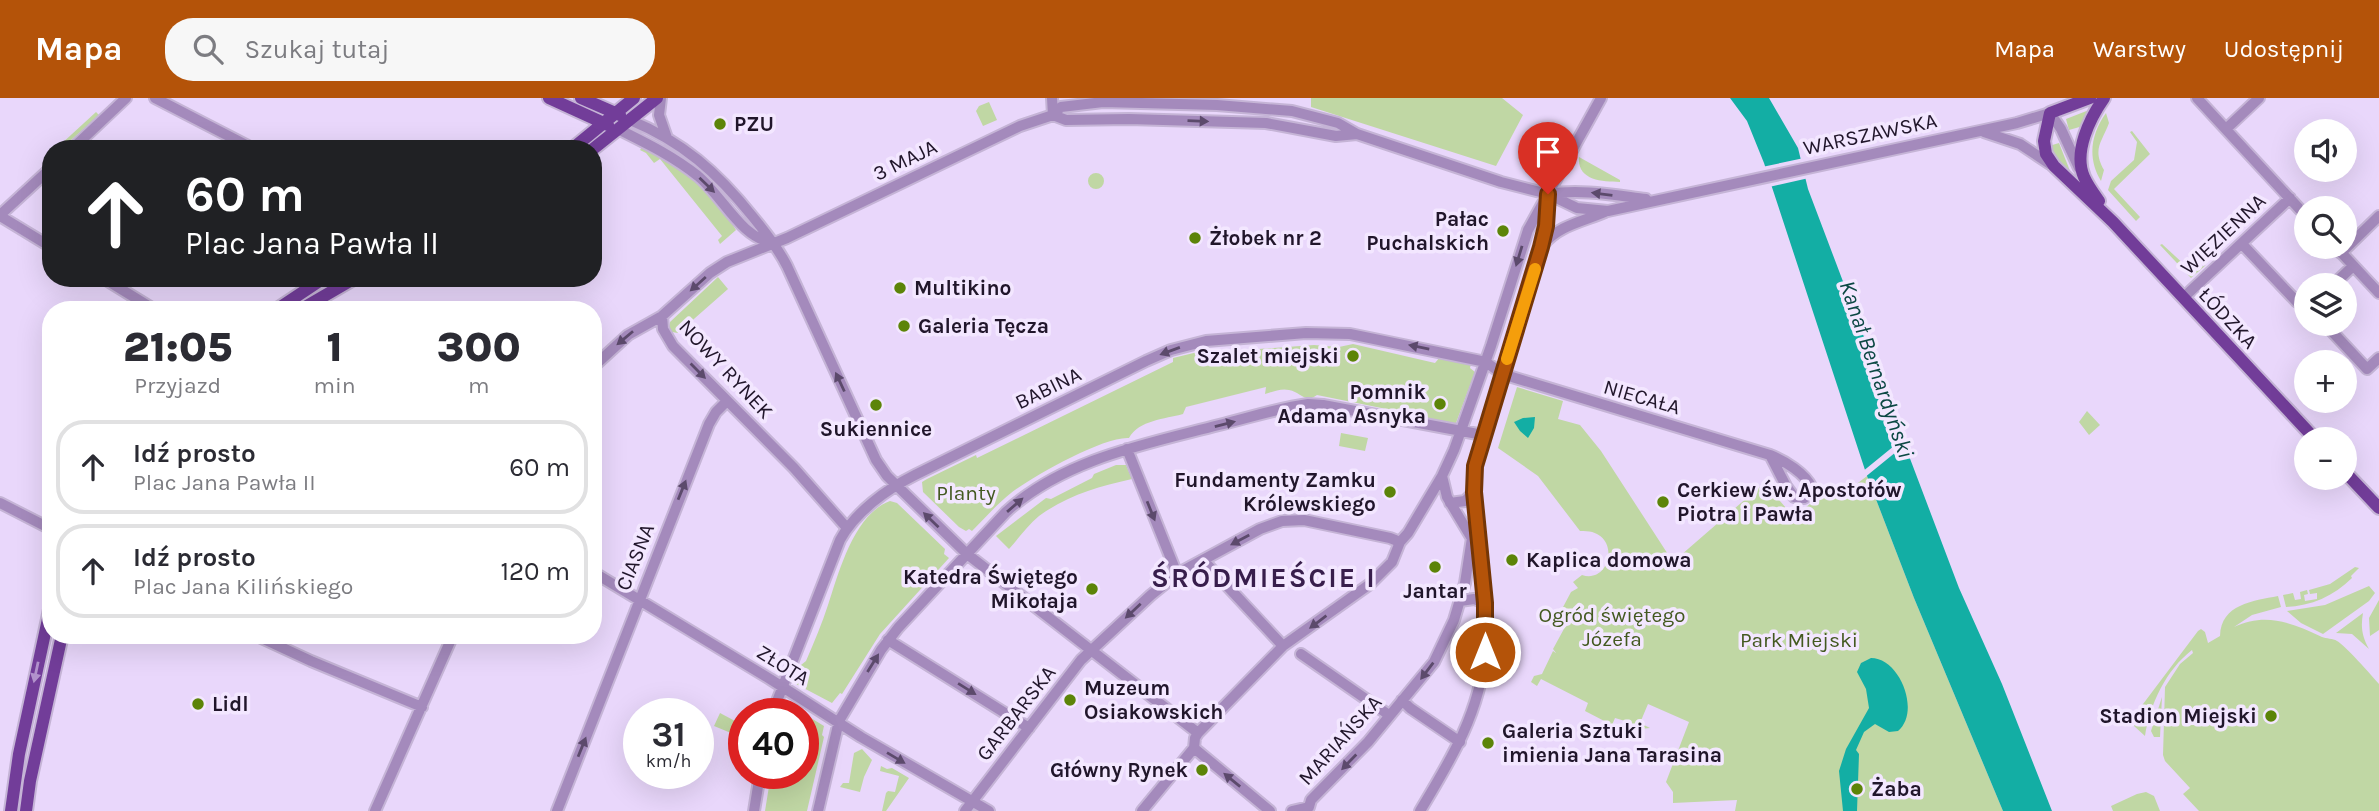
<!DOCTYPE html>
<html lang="pl">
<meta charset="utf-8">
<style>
body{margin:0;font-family:Karla,sans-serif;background:#f7f7f7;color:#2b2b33;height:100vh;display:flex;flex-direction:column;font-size:26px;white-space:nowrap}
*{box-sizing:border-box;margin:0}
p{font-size:23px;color:#7c7c81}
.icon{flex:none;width:38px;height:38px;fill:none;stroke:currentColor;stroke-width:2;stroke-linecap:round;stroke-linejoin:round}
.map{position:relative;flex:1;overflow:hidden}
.panel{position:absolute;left:42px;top:203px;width:560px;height:343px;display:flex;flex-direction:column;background:#fff;border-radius:28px;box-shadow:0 7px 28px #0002}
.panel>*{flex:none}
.guide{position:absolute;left:42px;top:42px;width:560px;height:147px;border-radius:28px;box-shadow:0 7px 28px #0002;background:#202124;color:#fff;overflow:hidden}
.buttons{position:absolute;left:2294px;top:21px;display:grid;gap:14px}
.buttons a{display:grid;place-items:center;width:63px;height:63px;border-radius:50%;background:#fff;box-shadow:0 7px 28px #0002;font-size:35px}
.speed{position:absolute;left:623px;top:600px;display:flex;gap:14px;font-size:35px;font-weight:700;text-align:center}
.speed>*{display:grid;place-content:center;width:91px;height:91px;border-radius:50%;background:#fff;box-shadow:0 7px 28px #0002;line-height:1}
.speed small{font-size:18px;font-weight:400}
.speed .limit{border:10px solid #d22;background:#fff;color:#111}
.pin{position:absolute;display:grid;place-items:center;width:60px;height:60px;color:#fff;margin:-72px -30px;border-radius:50% 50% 50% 0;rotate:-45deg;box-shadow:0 0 7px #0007}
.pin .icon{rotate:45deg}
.me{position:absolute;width:77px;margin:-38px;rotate:0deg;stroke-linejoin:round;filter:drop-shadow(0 0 5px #0008)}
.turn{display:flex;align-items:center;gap:24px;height:147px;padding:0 28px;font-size:32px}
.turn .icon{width:91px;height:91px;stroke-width:2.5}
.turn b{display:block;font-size:49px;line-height:60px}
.eta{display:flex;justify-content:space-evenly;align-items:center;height:119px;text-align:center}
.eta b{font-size:42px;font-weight:800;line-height:49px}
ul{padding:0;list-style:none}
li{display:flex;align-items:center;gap:21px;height:94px;margin:0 14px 10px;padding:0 14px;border:4px solid #e1e1e2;border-radius:28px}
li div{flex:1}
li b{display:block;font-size:26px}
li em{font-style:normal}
header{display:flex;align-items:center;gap:42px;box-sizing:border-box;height:98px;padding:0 35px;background:#b45309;color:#fff}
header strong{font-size:33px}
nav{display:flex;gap:38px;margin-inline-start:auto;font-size:24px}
.search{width:490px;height:63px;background:#f7f7f7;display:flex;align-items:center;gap:18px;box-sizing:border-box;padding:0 24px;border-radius:28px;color:#7c7c81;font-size:26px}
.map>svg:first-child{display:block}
</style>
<header>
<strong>Mapa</strong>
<div class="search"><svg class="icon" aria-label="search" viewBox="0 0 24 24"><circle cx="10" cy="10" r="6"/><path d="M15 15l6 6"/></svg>Szukaj tutaj</div>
<nav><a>Mapa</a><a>Warstwy</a><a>Udostępnij</a></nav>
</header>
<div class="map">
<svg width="2379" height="713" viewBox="0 0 2379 713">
<rect width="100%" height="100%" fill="#e9d7fb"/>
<!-- green -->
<path fill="#c0d7a4" d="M1311,0H1502L1523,17L1496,68L1311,9Z
M989,4L997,22L983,28L976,13L979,8Z
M2089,12L2083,28L2069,32L2066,21Z
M96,14L99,17L61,51L59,48Z
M2106,15L2109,25C2102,44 2092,51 2104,72L2101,83C2087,60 2091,36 2106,15Z
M2132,33L2150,56L2114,91L2140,119L2136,123L2108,92L2111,83L2134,62L2137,44L2130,34Z
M2059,45L2072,78L2054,60L2049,48Z
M642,49C680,66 715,95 736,132L720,146L718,142L722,138L660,61L654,65L646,55L640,52Z
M1579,59L1620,82V84C1601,84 1577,82 1579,59Z
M1088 83a8 8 0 1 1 16 0a8 8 0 1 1-16 0Z
M2162,146L2188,170L2197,171L2206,167L2191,180L2160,147Z
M718,179L728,191L678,235L672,234L669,229L670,224Z
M1353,246L1435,265L1440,259L1471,266L1470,270L1475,274L1456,325H1451L1450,327L1424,322L1421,318L1317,297C1305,306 1301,294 1289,292C1281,290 1272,294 1265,296L1266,289L1186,309L1183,316C1165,321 1139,322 1129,340C1104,338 1031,379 1011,395C997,406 985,420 972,433L969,431L966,433L959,429L923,394L922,384L927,381L976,357L977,360L1173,264V260L1206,252L1205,255L1314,247L1339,249Z
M1517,289L1563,303L1558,321L1580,327L1601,353L1673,464L1764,385L1794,419L1828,391L1834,396L1851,383L1854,388L1867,378L1914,500L2003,713H1735L1737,702L1673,705V694L1666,684L1689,624L1648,606L1640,625L1650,630L1630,632L1632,625L1615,620L1612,627L1585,613L1588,605L1541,581L1537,588L1531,584L1534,578L1542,576L1553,553L1556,555L1553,551L1565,529L1569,527L1570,522L1569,517L1562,511L1571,494L1578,490L1573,484L1582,477C1612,487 1623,430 1580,433L1538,378L1498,350Z
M2087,313L2100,327L2089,337L2079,324Z
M1341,335L1368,340L1365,353L1339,348Z
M1116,367H1126L1132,381C1097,389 1068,397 1039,418C1028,427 1018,441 1009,451L996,438L1046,400L1051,401L1092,380L1094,376Z
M890,403L897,405L945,451L944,456L949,460L880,536L842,596L840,595L832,605L796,586L795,582L801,567L806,563C814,544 822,526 828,507C839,474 854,416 890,403Z
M2355,469L2359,470L2351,478L2352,480C2334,498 2311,508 2286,509L2283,497L2293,495L2295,502L2301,501L2300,494L2307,492L2308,496L2304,497L2305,503L2317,501V495L2310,496L2309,492L2330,486Z
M2369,488L2375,495L2369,503L2323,536L2301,525L2287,513L2325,507Z
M2278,498L2281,509L2252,517L2234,529C2266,514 2292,525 2322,539C2326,541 2333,540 2337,543C2345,547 2371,577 2379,586V713H2199L2183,696L2190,690L2165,663L2163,657L2165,589L2180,566L2193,555L2192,552C2166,572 2150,606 2145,638L2134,628V618L2198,533L2201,531L2205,534L2208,545L2220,538C2221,506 2253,503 2278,498Z
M2379,502V532L2370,538L2369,520Z
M2363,515C2361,527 2361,537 2369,551L2352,536L2336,535Z
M2162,599L2160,639H2154L2151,633Z
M788,608H791L824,628L822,637L824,639L807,713H765L771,676H803V616H782L784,610Z
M720,615L735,623L731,635L714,628Z
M862,651L872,662L864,679L860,694L840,689L843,685H849L854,655Z
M881,668L887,671L892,670L909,680L886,713H882L886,695L888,693L895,694L899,678L880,673Z
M2146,694L2154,698L2160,713H2113L2111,708L2137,696Z"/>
<!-- water -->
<path fill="#13aea4" d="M1730,0H1769L1798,50L1808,91L1959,490L2002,586L2052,713H2003L1914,500L1867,378L1764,65L1747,23Z
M1535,319L1534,330L1528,340L1520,333L1514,324L1523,320Z
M1871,560C1900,560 1921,614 1898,633L1889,634L1875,626L1864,634L1856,652L1859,656L1857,713H1843L1839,673L1846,651L1869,610L1866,591L1857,574L1861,565Z"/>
<!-- pier -->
<path fill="#e9d7fb" d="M1804,60L1809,80L1769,89L1762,69Z
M1905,339L1907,345L1864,380L1862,374Z"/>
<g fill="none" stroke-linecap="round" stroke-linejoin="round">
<!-- minor casing -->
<g stroke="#c5b4d6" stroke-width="14">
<path id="minor" d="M155,0L254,51
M661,0L659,17L667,40
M1052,0L1053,17
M2197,0L2306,118
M1053,17L1066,22L1129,21L1266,25L1336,38L1357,36
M630,22C683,44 717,74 753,119C766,135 778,150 787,168L876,362L887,378L967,456L1198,635
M618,31C646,45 673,58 698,78C723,99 741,140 773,145
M2226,31L2259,0
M1984,34L2020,46L2050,66
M72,51L126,0
M1548,96C1581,91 1613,97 1646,101
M0,117L51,70
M0,118L51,149
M2242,146L2297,204
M1543,147C1557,128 1584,123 1605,114
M2336,149L2379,195
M2341,155L2379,118
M103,180L155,212
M2333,187L2353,168
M2183,200L2290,100
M662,218L663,231L673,248L794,370L847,430
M2325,226L2367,271L2379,260
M593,269L628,237L662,218L710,175L727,164L787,140L1020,28L1053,17L1061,9L1103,4L1217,7L1292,13L1338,25L1357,36L1501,84L1548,96L1577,110L1608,113L2017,25L2050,15L2061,31L2079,70
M1127,351L1177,476
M1442,378L1447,399L1474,444
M0,405L51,431
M1450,405L1465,403L1474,394
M1203,462L1283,548
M593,474L770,581L861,639L989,713
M1460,503L1474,501L1485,505
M255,537L311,563L422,609
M888,542L1029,630
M1301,556L1389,617
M1402,602L1410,610L1460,644
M772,616L840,442C855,414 887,391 915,377L1146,263L1171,252L1206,243L1306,235L1350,236L1486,264L1502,276L1770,357C1785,363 1805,375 1812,390L1810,396L1804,400L1794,399L1786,388L1770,357
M1194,650L1195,640L1198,635L1283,548L1370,486L1392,464L1400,444L1408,435L1442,378L1454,352L1491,248L1528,132L1601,0
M1194,650L1270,713
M1309,709L1311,702L1368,644L1434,564L1454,522L1465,485L1472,440
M375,713L453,537
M557,713L709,326L716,314L727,303
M754,713L760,676
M818,713L839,623L881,552L898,530L1006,414C1064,361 1146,346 1219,327C1248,320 1278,310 1308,306L1323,307L1483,337
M965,713L1081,562L1151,497L1177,476L1260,431L1282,423L1304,422L1390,440L1400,444
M1142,713L1194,650
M1292,713L1309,709
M1420,713C1450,663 1480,615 1485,555C1487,529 1484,501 1482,475C1479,439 1471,403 1475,368L1541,149L1547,119L1548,96"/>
</g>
<!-- major casing -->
<g stroke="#c5b4d6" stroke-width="16">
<path id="major" d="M549,0L608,27
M581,0L620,17
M2090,0L2050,15L2044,43L2046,56L2054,68L2113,124L2315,341
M572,51L634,0
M593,51L657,0
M2099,103C2094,96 2088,88 2084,79C2073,54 2090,20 2104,0
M276,212L324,180
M300,212L355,180
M2345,374L2379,410
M11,713L19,656L51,507
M26,713L30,683L62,537"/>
</g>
<!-- minor -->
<use href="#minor" stroke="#a48abc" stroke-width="10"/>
<!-- major -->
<use href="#major" stroke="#723d99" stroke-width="12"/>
</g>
<!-- one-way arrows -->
<defs><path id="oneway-solid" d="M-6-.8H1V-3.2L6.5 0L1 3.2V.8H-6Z" transform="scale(1.75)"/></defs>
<g fill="#5c4a6c">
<use href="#oneway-solid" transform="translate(1198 23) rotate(2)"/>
<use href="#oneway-solid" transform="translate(707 87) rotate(44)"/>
<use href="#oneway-solid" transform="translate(1602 96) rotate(-173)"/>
<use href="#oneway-solid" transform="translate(1519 158) rotate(107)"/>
<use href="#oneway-solid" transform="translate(698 186) rotate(138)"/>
<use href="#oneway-solid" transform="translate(625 240) rotate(140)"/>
<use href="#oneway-solid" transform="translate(1419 249) rotate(-168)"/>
<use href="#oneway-solid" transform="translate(1170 253) rotate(160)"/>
<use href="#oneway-solid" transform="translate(698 273) rotate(45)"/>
<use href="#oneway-solid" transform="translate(840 284) rotate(-115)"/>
<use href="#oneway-solid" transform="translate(1225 326) rotate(-14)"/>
<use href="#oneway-solid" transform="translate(682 392) rotate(-68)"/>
<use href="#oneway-solid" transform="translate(1015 407) rotate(-41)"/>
<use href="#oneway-solid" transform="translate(1151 413) rotate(68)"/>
<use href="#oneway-solid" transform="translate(931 422) rotate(-136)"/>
<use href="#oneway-solid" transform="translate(1240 442) rotate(152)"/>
<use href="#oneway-solid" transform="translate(1133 513) rotate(137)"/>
<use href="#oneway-solid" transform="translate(1318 524) rotate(143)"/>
<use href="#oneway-solid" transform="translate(873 565) rotate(-58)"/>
<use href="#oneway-solid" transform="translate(1427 573) rotate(127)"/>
<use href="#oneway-solid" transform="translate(967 591) rotate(32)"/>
<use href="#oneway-solid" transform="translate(582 649) rotate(-68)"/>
<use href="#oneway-solid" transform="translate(896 660) rotate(31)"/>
<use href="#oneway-solid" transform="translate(1349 664) rotate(134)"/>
<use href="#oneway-solid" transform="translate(1232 682) rotate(-141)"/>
</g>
<use fill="#b292cc" href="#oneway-solid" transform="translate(36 574) rotate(102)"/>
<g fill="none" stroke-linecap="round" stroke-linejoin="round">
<!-- route casing -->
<g stroke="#753606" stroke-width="18">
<path id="route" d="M1485,554V505L1474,394L1475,368L1541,149L1546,128L1548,96"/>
</g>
<!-- route -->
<use href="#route" stroke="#b45309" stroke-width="12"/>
<!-- slow -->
<path stroke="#f59e0b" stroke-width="12" d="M1507,261L1535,171"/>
</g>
<!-- markers -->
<g fill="#5c8408" stroke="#f3e7ff" stroke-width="2.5">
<circle cx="720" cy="26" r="7"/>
<circle cx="1503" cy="133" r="7"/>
<circle cx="1195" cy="140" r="7"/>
<circle cx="900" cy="190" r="7"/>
<circle cx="904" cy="228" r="7"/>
<circle cx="1353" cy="258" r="7"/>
<circle cx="1440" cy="306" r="7"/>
<circle cx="876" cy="307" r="7"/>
<circle cx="1390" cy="394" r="7"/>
<circle cx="1663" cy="404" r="7"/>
<circle cx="1512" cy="462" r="7"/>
<circle cx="1435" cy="469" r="7"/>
<circle cx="1092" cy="491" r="7"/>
<circle cx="1070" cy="602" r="7"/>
<circle cx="198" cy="606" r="7"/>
<circle cx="2271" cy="618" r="7"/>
<circle cx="1488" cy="645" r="7"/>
<circle cx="1202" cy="672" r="7"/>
<circle cx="1857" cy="691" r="7"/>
</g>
<g text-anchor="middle" stroke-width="7" stroke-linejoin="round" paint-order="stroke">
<!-- poi labels -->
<g font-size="21" font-weight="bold" fill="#21162b" stroke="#f3e7ff" text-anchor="start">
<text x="734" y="33">PZU</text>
<text x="1489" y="128" text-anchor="end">Pałac<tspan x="1489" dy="24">Puchalskich</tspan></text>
<text x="1209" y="147">Żłobek nr 2</text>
<text x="914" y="197">Multikino</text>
<text x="918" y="235">Galeria Tęcza</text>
<text x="1339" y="265" text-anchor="end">Szalet miejski</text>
<text x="1426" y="301" text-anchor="end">Pomnik<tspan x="1426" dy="24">Adama Asnyka</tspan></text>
<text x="876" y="338" text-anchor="middle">Sukiennice</text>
<text x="1376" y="389" text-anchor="end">Fundamenty Zamku<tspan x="1376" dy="24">Królewskiego</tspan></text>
<text x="1677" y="399">Cerkiew św. Apostołów<tspan x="1677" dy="24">Piotra i Pawła</tspan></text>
<text x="1526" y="469">Kaplica domowa</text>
<text x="1078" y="486" text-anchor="end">Katedra Świętego<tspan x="1078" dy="24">Mikołaja</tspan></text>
<text x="1435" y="500" text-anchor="middle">Jantar</text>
<text x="1084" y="597">Muzeum<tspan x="1084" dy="24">Osiakowskich</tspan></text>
<text x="212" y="613">Lidl</text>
<text x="2257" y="625" text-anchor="end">Stadion Miejski</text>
<text x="1502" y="640">Galeria Sztuki<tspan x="1502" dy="24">imienia Jana Tarasina</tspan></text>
<text x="1188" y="679" text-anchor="end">Główny Rynek</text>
<text x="1871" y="698">Żaba</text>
</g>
<!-- street labels -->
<g font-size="21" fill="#21162b" stroke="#f3e7ff">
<text transform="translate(1870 36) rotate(-12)" y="7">WARSZAWSKA</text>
<text transform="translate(905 62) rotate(-26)" y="7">3 MAJA</text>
<text transform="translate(2223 136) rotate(-43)" y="7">WIĘZIENNA</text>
<text transform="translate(2228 220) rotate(47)" y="7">ŁÓDZKA</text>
<text transform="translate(726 271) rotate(47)" y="7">NOWY RYNEK</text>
<text transform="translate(1048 290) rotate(-26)" y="7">BABINA</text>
<text transform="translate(1642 299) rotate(16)" y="7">NIECAŁA</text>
<text transform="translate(635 459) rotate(-68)" y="7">CIASNA</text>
<text transform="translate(783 567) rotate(32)" y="7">ZŁOTA</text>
<text transform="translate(1016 615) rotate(-52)" y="7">GARBARSKA</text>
<text transform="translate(1340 642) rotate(-48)" y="7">MARIAŃSKA</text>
</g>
<!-- park labels -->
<g font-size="21" fill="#435920" stroke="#f3e7ff">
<text x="966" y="402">Planty</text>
<text x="1612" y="524">Ogród świętego<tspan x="1612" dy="24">Józefa</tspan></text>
<text x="1799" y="549">Park Miejski</text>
</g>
<!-- water labels -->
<g font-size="23" font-style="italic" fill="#0c4844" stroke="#f3e7ff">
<text transform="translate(1877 271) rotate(71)" y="8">Kanał Bernardyński</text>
</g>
<!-- district labels -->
<g font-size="28" font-weight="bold" letter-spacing="2" fill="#381e4c" stroke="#f3e7ff">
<text x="1264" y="489">ŚRÓDMIEŚCIE I</text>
</g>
</g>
</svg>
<div class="buttons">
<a><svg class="icon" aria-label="sound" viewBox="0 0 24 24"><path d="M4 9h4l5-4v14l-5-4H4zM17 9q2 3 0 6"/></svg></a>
<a><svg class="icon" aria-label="search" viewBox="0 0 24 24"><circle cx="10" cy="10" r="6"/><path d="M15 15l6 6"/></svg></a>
<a><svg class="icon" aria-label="layers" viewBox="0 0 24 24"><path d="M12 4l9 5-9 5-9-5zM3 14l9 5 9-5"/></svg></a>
<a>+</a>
<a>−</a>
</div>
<div class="speed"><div>31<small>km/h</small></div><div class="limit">40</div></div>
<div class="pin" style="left:1548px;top:96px;background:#d93025"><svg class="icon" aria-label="arrive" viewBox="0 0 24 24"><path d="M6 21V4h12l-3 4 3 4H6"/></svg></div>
<svg class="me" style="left:1485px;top:554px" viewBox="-20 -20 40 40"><circle r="17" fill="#b45309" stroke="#fff" stroke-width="3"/><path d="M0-11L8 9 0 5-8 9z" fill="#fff"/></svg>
<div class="guide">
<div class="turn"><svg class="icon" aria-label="ahead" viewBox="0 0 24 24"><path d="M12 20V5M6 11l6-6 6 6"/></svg><div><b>60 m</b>Plac Jana Pawła II</div></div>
</div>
<section class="panel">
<div class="eta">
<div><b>21:05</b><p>Przyjazd</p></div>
<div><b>1</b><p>min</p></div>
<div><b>300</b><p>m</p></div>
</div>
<ul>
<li><svg class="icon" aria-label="ahead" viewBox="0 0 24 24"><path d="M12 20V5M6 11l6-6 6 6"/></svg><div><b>Idź prosto</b><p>Plac Jana Pawła II</p></div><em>60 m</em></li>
<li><svg class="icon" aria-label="ahead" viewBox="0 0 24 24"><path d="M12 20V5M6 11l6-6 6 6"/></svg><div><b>Idź prosto</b><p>Plac Jana Kilińskiego</p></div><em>120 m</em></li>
</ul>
</section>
</div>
